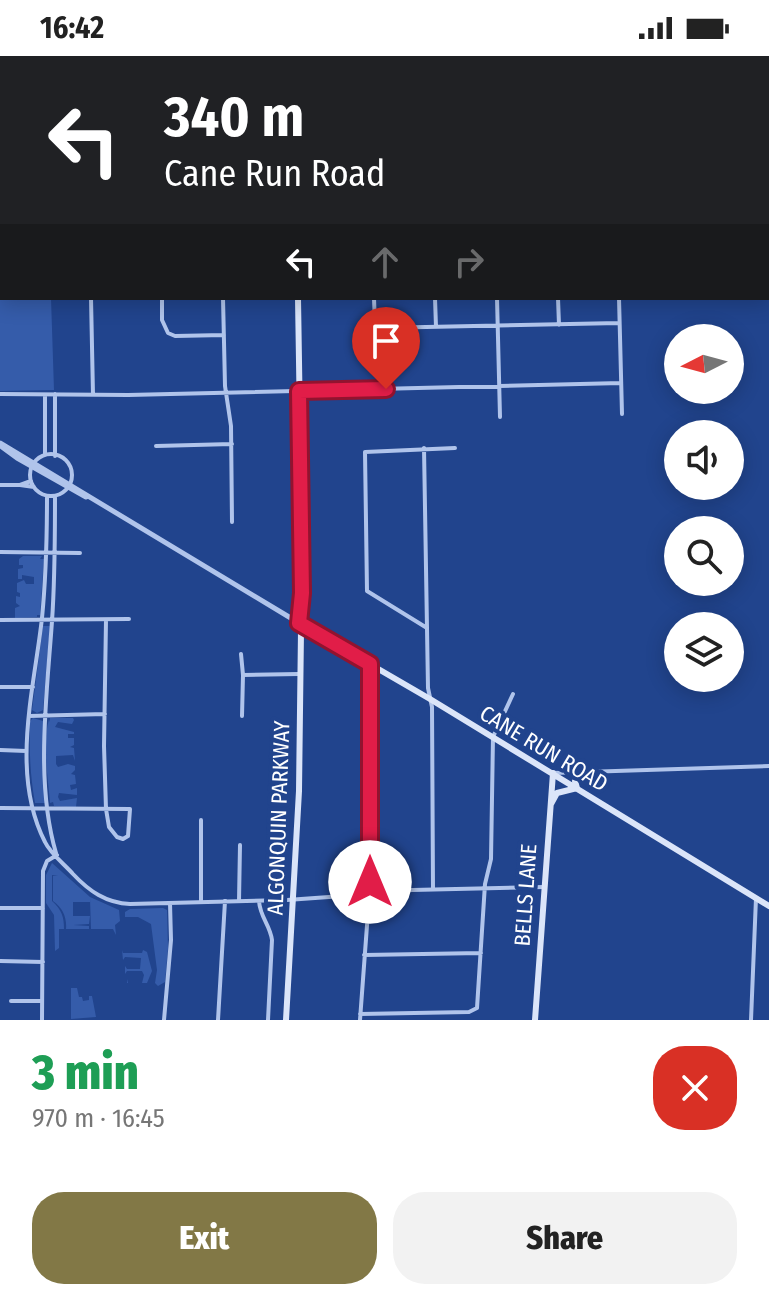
<!DOCTYPE html>
<meta charset="utf-8">
<style>
body{margin:0;font-family:"Fira Sans Condensed",sans-serif;background:#f2f2f2;color:#222;height:100vh;display:flex;flex-direction:column;font-size:30px;white-space:nowrap}
*{box-sizing:border-box;margin:0}
p{font-size:26px;color:#767676}
.icon{flex:none;width:44px;height:44px;fill:none;stroke:currentColor;stroke-width:2;stroke-linecap:round;stroke-linejoin:round}
.map{position:relative;height:964px;overflow:hidden}
.sheet{display:flex;flex-direction:column;background:#fff;flex:1}
.sheet>*{flex:none}
.hud{position:absolute;left:0px;top:0px;width:770px;height:244px;box-shadow:0 4px 20px #0003;background:#202124;color:#fff;overflow:hidden}
.needle{width:52px;rotate:264deg}
.fabs{position:absolute;left:664px;top:268px;display:grid;gap:16px}
.fabs a{display:grid;place-items:center;width:80px;height:80px;border-radius:50%;background:#fff;box-shadow:0 4px 20px #0003;font-size:40px}
.pin{position:absolute;display:grid;place-items:center;width:68px;height:68px;color:#fff;margin:-82px -34px;border-radius:50% 50% 50% 0;rotate:-45deg;box-shadow:0 0 8px #0007}
.pin .icon{rotate:45deg}
.me{position:absolute;width:88px;margin:-44px;rotate:0deg;stroke-linejoin:round;filter:drop-shadow(0 0 6px #0008)}
.turn{display:flex;align-items:center;gap:28px;height:168px;padding:0 32px;font-size:36px}
.turn .icon{width:104px;height:104px;stroke-width:2.5}
.turn b{display:block;font-size:56px;line-height:68px}
.lanes{display:flex;align-items:center;height:76px;padding:0 32px;background:#0003;justify-content:center;gap:40px;direction:ltr}
.lanes .off{opacity:.35}
.round{display:grid;place-items:center;flex:none;width:84px;height:84px;border-radius:32px;background:#f2f2f2}
.overview{display:flex;align-items:center;justify-content:space-between;height:136px;padding:0 32px}
h1{font-size:48px;font-weight:800;line-height:60px;color:#1e9e55}
.action{display:flex;gap:16px;margin-top:auto;padding:16px 32px}
.action a{flex:1;height:92px;border-radius:32px;background:#827846;color:#fff;font-size:32px;font-weight:800;line-height:92px;text-align:center}
.action a+a{background:#f2f2f2;color:#222}
.status{display:flex;justify-content:space-between;align-items:center;height:56px;padding:0 40px;background:#fff;direction:ltr}
.status svg{height:22px;fill:currentColor}
.map>svg:first-child{display:block}
</style>
<div class="status"><b>16:42</b><svg viewBox="0 0 49 12"><path d="M0 12V9h3v3zM5 12V6h3v6zM10 12V3h3v9zM15 12V0h3v12zM26 1h20v11H26zM47 4h2v5h-2z"/></svg></div>
<div class="map">
<svg width="769" height="964" viewBox="0 0 769 964">
<rect width="100%" height="100%" fill="#21448d"/>
<!-- green -->
<path fill="#355caa" d="M0,17L2,242H51L54,334L0,335Z
M23,500H42L40,503H44L40,559H37V561L15,562V552L20,550L16,547V540L20,541V537L17,536V527L24,524L26,528H34V521L22,519V523H18V513L23,512V509H19V503Z
M43,570H50L43,654L37,657L32,654Z
M33,662L43,665L45,747H35C30,719 29,693 30,665Z
M50,662H73L74,664L72,668L58,666L55,671L74,676V678H68V682H74V689L70,691L74,692L75,705L73,699L56,700V708L58,711L68,708L75,710V714L71,718L75,719L76,728L70,729L71,734L77,732V739L59,737L58,741L60,745L77,742L76,751L54,750L53,746L50,747C48,721 42,688 49,663L50,666Z
M52,807L90,841L119,854L120,865L115,869L116,879L113,873H91L90,843V846H73V860H90L89,868L73,869L89,870V873H66C67,862 63,852 53,845V820H58L52,819V845C62,854 64,861 64,873H59V892L55,895L54,859L46,847V819Z
M163,852L167,854L168,892L165,926L158,930L155,927L157,914L151,868L138,861H125V856L130,853Z
M122,894L123,897H142L143,894L147,896L152,915L147,927H127V923L128,927H142L144,919L142,915H127L125,918V910L127,913H140L141,902L125,901L123,904Z
M71,932H77L79,941H82L83,945L89,944V940H92L96,961L71,963Z"/>
<g fill="none" stroke-linecap="round" stroke-linejoin="round">
<!-- minor -->
<path stroke="#b0c4eb" stroke-width="4" d="M47,0V2
M366,0V2
M458,0L459,2
M525,0L526,2
M579,0V2
M613,0V2
M762,0V2
M0,12H2
M768,13H769
M91,242L93,339
M162,242V264L168,277L175,280L224,279
M223,242L225,330L231,370L232,466
M374,242L375,269L378,272L619,267
M435,242L436,271
M497,242L500,361
M558,242L559,269
M619,242L622,358
M0,338L128,339L621,327
M55,338V400
M45,339V398
M156,390L232,388
M424,392L428,632L432,651L433,833
M30 419a21 21 0 1 1 42 0a21 21 0 1 1-42 0Z
M31,425L20,429L34,431
M0,429H20
M47,440C47,481 46,521 42,562C34,634 10,718 45,786C50,797 64,808 73,818C89,835 106,847 130,848L287,844L343,840L369,835L544,831
M55,441C55,483 55,523 52,565C47,638 35,726 56,797
M0,496L80,497
M0,564L129,563
M427,572L367,535L365,396L455,392
M241,598L243,619L242,660
M243,619L299,618
M0,631H33
M29,660L105,658
M0,694L26,695
M553,717L769,710
M0,752C43,752 87,753 130,753L128,780L123,783L117,781L109,771L106,753L104,690L106,564
M201,764V846
M239,845L240,789
M259,845C260,861 270,869 272,884L268,964
M0,852H43
M364,899L481,897
M0,905L43,906
M11,945H42
M360,958L469,956L477,952L485,828L491,803L493,681L513,638
M42,964L43,815L47,805L57,799
M164,964L171,884L170,847
M218,964L225,845
M360,964L370,829V608
M751,964L756,842"/>
<!-- tertiary -->
<path stroke="#b0c4eb" stroke-width="5" d="M0,387L299,567
M2,391L17,402L86,441"/>
<!-- secondary -->
<path stroke="#dbe5f9" stroke-width="6" d="M294,0V2
M299,561L296,556L297,495L300,493
M299,567L430,643L769,850
M551,748L557,737L577,732L575,725L580,715
M286,964L299,735L302,495L298,242
M535,964L553,717"/>
</g>
<g fill="none" stroke-linecap="round" stroke-linejoin="round">
<!-- route casing -->
<g stroke="#92132f" stroke-width="20">
<path id="route" d="M370,826V608L299,567L302,537L299,335L386,333"/>
</g>
<!-- route -->
<use href="#route" stroke="#e11d48" stroke-width="14"/>
</g>
<g text-anchor="middle" stroke-width="8" stroke-linejoin="round" paint-order="stroke">
<!-- street labels -->
<g font-size="22" fill="#fff" stroke="#21448d">
<text transform="translate(544 692) rotate(31)" y="8">CANE RUN ROAD</text>
<text transform="translate(278 762) rotate(-88)" y="8">ALGONQUIN PARKWAY</text>
<text transform="translate(525 839) rotate(-86)" y="8">BELLS LANE</text>
</g>
</g>
</svg>
<div class="fabs">
<a><svg class="needle" viewBox="-14 -14 28 28"><path d="M0-13l5 13h-10z" fill="#e53935"/><path d="M0 13l5-13h-10z" fill="#767676"/></svg></a>
<a><svg class="icon" aria-label="sound" viewBox="0 0 24 24"><path d="M4 9h4l5-4v14l-5-4H4zM17 9q2 3 0 6"/></svg></a>
<a><svg class="icon" aria-label="search" viewBox="0 0 24 24"><circle cx="10" cy="10" r="6"/><path d="M15 15l6 6"/></svg></a>
<a><svg class="icon" aria-label="layers" viewBox="0 0 24 24"><path d="M12 4l9 5-9 5-9-5zM3 14l9 5 9-5"/></svg></a>
</div>
<div class="pin" style="left:386px;top:333px;background:#d93025"><svg class="icon" aria-label="arrive" viewBox="0 0 24 24"><path d="M6 21V4h12l-3 4 3 4H6"/></svg></div>
<svg class="me" style="left:370px;top:826px" viewBox="-20 -20 40 40"><circle r="19" fill="#fff"/><path d="M0-13L10 11 0 6-10 11z" fill="#e11d48"/></svg>
<div class="hud">
<div class="turn"><svg class="icon" aria-label="left" viewBox="0 0 24 24"><path d="M17 20v-9H6M10 6l-5 5 5 5"/></svg><div><b>340 m</b>Cane Run Road</div></div>
<div class="lanes"><svg class="icon" aria-label="left" viewBox="0 0 24 24"><path d="M17 20v-9H6M10 6l-5 5 5 5"/></svg><svg class="icon off" aria-label="ahead" viewBox="0 0 24 24"><path d="M12 20V5M6 11l6-6 6 6"/></svg><svg class="icon off" aria-label="right" viewBox="0 0 24 24"><path d="M7 20v-9h11M14 6l5 5-5 5"/></svg></div>
</div>
</div>
<section class="sheet">
<div class="overview"><div><h1>3 min</h1><p>970 m · 16:45</p></div><a class="round" style="background:#d93025;color:#fff"><svg class="icon" aria-label="close" viewBox="0 0 24 24"><path d="M6 6l12 12M18 6L6 18"/></svg></a></div>
<div class="action"><a>Exit</a><a>Share</a></div>
</section>
